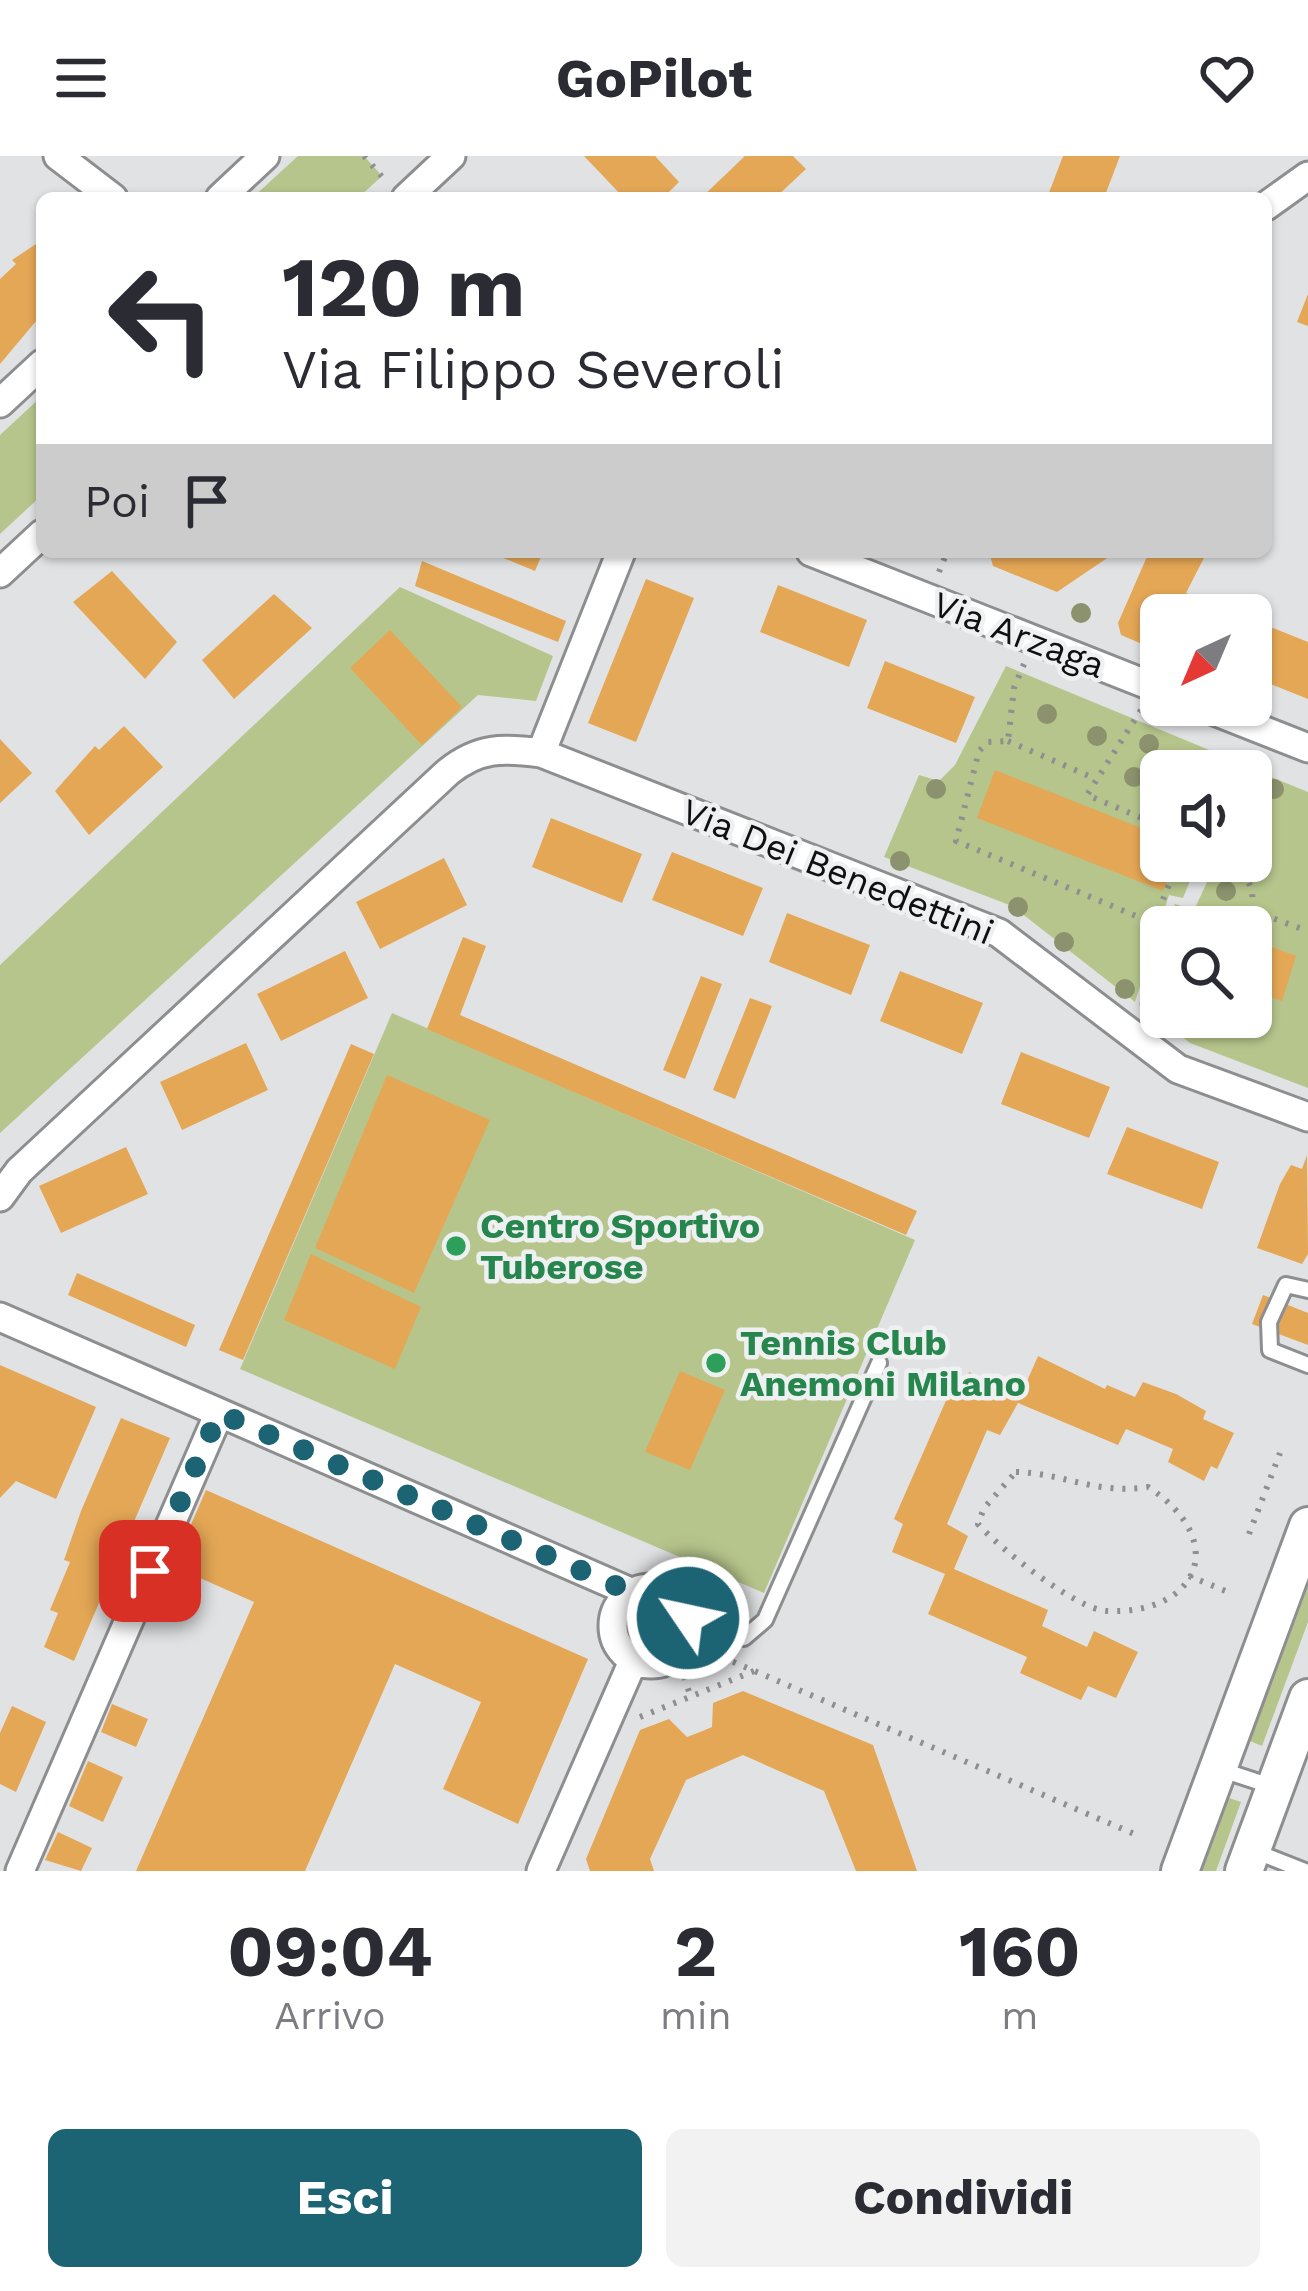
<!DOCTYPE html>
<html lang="it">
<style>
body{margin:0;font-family:"Work Sans",sans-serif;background:#f2f2f3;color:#2b2b33;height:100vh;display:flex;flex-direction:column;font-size:45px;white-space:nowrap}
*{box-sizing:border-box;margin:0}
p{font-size:39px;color:#7c7c81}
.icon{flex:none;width:66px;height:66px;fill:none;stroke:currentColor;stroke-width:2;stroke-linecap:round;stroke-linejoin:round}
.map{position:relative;height:1715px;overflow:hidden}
.side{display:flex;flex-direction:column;background:#fff;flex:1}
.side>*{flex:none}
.top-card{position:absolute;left:36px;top:36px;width:1236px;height:366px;border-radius:18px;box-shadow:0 3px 9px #0004;background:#fff;color:#2b2b33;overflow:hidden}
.needle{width:78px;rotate:224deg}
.tools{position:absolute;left:1140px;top:438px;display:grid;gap:24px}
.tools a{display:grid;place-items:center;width:132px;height:132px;border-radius:18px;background:#fff;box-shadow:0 3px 9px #0004;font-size:60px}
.pin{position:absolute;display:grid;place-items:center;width:102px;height:102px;color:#fff;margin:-51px;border-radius:24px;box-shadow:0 6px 18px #0006}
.me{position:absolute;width:132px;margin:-66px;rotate:304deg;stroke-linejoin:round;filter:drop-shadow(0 0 9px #0008)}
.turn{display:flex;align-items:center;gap:42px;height:252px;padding:0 48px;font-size:54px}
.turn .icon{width:156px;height:156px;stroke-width:2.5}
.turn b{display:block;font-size:84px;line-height:102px}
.then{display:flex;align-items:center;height:114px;padding:0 48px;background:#0003;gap:24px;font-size:45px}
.eta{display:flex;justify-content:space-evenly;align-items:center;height:204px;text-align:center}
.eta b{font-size:72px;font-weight:700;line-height:84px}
.action{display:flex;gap:24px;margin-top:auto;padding:24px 48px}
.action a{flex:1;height:138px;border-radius:18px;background:#1c6373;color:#fff;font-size:48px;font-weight:700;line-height:138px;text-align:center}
.action a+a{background:#f2f2f3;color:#2b2b33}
header{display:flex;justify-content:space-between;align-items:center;height:156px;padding:0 48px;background:#fff;font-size:54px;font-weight:700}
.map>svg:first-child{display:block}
</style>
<header><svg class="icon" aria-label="menu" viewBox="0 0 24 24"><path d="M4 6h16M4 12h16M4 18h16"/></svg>GoPilot<svg class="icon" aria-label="heart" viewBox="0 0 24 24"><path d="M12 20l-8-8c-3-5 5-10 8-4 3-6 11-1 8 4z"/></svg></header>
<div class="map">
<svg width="1308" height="1715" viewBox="0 0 1308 1715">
<rect width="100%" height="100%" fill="#e1e2e4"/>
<!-- green -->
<path fill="#b6c58c" d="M298,0H364L382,20L358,42H252Z
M42,240V339L0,378V279Z
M400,431L553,500L536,545L478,539L0,977V809Z
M1006,510L1236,605L1232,615H1161V705H1198L1183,742L1169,739L1135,846L1012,750L884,701L919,619L939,625L955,609Z
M1259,616L1308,636V932L1190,887L1139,848L1161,786V861H1251V771H1166L1175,748L1194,754L1217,705H1251V633Z
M392,857L915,1084L764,1437L240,1213Z
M1308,1430V1466L1262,1590L1250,1585Z
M1229,1642L1241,1646L1216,1715H1202Z"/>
<!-- building -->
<path fill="#e4a756" d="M584,0H655L679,26L663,42H624Z
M745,0H793L806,13L775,42H701Z
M1063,0H1120L1104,42H1047Z
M42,84V158L0,208V123L16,108L12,104Z
M1308,138V170L1297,166Z
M489,396H543L535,415Z
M989,396H1116L1057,436L993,410Z
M1149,396H1207L1186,437L1241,459H1161V496L1121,479L1118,467Z
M422,405L566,465L558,486L415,430Z
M112,415L177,486L145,523L73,446Z
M646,423L694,442L636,586L588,567Z
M778,429L867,464L849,511L760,476Z
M274,438L312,472L234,543L202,504Z
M1251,463L1308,486V543L1251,520Z
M390,474L462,551L422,589L350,512Z
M885,505L975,541L956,587L867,552Z
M124,570L163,611L89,679L55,635L95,590L99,594Z
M0,583L32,617L0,647Z
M995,614L1161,680V705H1175L1163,735L977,662Z
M551,662L642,698L622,747L532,711Z
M672,696L763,732L743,780L652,744Z
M444,702L467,749L380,793L356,746Z
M787,757L870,789L851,839L769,806Z
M463,781L486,790L460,859L917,1055L906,1079L427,873Z
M1251,783L1296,800L1282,845L1251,834Z
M345,795L368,842L281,885L257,838Z
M900,815L983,847L962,898L880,865Z
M701,820L722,828L685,923L663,914Z
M750,842L772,850L735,943L713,934Z
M246,887L268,934L182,974L160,926Z
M351,888L374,898L243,1204L219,1194Z
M1021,896L1110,931L1089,982L1001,948Z
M387,919L490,964L414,1137L315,1092Z
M1127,971L1219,1006L1202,1053L1107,1018Z
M126,991L148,1038L61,1077L39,1030Z
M1307,999L1308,1098L1302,1108L1257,1092L1280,1028L1291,1009L1302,1013Z
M311,1098L421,1151L395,1213L284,1164Z
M77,1117L195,1169L186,1191L68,1139Z
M1263,1139L1308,1157V1189L1252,1168Z
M1038,1200L1105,1233L1107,1229L1135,1241L1143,1226L1176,1238L1206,1255L1203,1263L1234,1277L1217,1313L1211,1310L1204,1325L1168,1306L1173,1293L1126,1273L1118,1289L1018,1247L1000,1279L987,1274L947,1368L968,1380L954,1413L1048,1454L1042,1470L1087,1491L1094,1475L1138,1496L1116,1542L1088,1530L1081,1544L1020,1517L1027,1501L928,1458L945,1418L892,1396L903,1368L894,1363L948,1240L957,1245L969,1216L1021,1239Z
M0,1209L96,1251L56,1343L16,1325L0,1342Z
M680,1215L725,1234L690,1314L645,1296Z
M121,1262L170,1282L74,1505L44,1491L58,1457L50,1454L70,1406L64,1404L81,1355Z
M206,1334L588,1503L518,1668L443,1633L481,1546L395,1508L305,1715H136L254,1446L173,1410Z
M743,1535L873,1589L917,1715H856L824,1635L743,1599L686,1624L650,1703L654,1715H590L586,1703L640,1574L669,1563L687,1581L700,1576L712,1571L713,1547Z
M112,1548L148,1563L136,1591L101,1576Z
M12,1550L46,1566L16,1636L0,1628V1577Z
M88,1605L123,1621L103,1666L69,1650Z
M58,1676L92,1692L81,1715L45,1704Z"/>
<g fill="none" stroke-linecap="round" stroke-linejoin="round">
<!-- service casing -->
<g stroke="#8d8e90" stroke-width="20">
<path id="service" d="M1308,1134L1286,1129L1269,1166L1270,1194L1308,1209
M689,1472L744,1482L765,1464L879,1207
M1222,1614L1274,1631
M1254,1695L1305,1715"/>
</g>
<!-- minor casing -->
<g stroke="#8d8e90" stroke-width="33">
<path id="minor" d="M58,0L113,42
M220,42L265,0
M406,42L451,0
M1266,50L1308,20
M0,247L42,208
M811,396L1161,534
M0,417L42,378
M1199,549L1308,592
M541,597L621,396
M0,1041L19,1015L448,616C479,591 503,592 541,597L999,777L1178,913L1308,961
M0,1161L633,1437
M613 1470a38 38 0 1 1 76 0a38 38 0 1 1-76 0Z
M20,1715L219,1257
M541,1715L634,1503"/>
</g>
<!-- tertiary casing -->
<g stroke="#8d8e90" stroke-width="42">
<path id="tertiary" d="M1180,1715L1308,1370
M1244,1715L1308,1542"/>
</g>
<!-- path -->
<path stroke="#8f8f91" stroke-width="6" stroke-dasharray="3 9" stroke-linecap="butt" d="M364,0L384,23
M939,416L947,396
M1024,508L1014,532L1008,585L988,586L979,595L956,685L1153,767L1179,705
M1141,554L1087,639L1161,670
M1008,585L1094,622
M1239,705L1252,734L1253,755
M1247,767L1253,755L1308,775
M1016,1316C1063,1317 1096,1339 1148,1331C1232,1386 1197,1459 1107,1455C1077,1454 999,1392 978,1368L984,1352Z
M1249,1378L1280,1297
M1189,1420L1228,1436
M722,1501L1139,1680
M670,1502L683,1517L691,1542
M640,1561L754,1515"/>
<!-- service -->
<use href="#service" stroke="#fff" stroke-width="14"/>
<!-- minor -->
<use href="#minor" stroke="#fff" stroke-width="27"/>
<!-- tertiary -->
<use href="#tertiary" stroke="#fff" stroke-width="36"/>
</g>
<!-- trees -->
<g fill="#8b926d">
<circle cx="1081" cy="457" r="10"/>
<circle cx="1047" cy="558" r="10"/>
<circle cx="1097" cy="580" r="10"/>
<circle cx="1149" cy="588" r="10"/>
<circle cx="1134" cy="621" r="10"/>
<circle cx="936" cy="633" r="10"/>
<circle cx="1274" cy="633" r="10"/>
<circle cx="900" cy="705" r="10"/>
<circle cx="1226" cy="735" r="10"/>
<circle cx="1018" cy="751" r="10"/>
<circle cx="1064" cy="786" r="10"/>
<circle cx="1125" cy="833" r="10"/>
<circle cx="651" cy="1467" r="10"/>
</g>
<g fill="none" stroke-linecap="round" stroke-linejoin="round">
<!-- route -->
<path stroke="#1c6373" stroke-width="21" stroke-dasharray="0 37.8" d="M150,1415L219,1257L633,1437L646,1432L670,1437L688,1462"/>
</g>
<!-- markers -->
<g fill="#2e9e5b" stroke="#eff0f1" stroke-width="4.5">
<circle cx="456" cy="1090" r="12"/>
<circle cx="716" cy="1207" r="12"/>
</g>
<g text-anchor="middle" stroke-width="9" stroke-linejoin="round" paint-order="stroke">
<!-- street labels -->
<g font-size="36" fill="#101011" stroke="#eff0f1">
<text transform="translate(1019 478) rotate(21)" y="13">Via Arzaga</text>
<text transform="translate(838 715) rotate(22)" y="13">Via Dei Benedettini</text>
</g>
<!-- leisure labels -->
<g font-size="36" font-weight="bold" fill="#27864d" stroke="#eff0f1" text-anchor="start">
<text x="480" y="1082">Centro Sportivo<tspan x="480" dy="41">Tuberose</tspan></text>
<text x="740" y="1199">Tennis Club<tspan x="740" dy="41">Anemoni Milano</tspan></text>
</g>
</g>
</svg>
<div class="tools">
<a><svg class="needle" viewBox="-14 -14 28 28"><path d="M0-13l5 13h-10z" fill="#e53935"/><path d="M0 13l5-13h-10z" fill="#7c7c81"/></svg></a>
<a><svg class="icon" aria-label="sound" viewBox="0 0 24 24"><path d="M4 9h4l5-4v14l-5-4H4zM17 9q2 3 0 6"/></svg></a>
<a><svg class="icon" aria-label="search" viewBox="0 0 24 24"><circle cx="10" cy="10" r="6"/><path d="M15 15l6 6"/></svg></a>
</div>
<div class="pin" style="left:150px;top:1415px;background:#d93025"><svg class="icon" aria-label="arrive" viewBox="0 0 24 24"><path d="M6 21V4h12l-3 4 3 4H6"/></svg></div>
<svg class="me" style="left:688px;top:1462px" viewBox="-20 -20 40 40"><circle r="17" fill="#1c6373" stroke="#fff" stroke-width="3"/><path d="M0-11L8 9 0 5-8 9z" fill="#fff"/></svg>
<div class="top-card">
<div class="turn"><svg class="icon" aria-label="left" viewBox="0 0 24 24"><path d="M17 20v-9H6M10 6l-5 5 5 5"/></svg><div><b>120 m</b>Via Filippo Severoli</div></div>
<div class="then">Poi<svg class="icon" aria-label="arrive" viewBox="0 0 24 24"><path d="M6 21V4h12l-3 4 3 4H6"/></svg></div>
</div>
</div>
<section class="side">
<div class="eta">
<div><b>09:04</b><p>Arrivo</p></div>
<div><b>2</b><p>min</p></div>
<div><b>160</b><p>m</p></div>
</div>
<div class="action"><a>Esci</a><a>Condividi</a></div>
</section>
